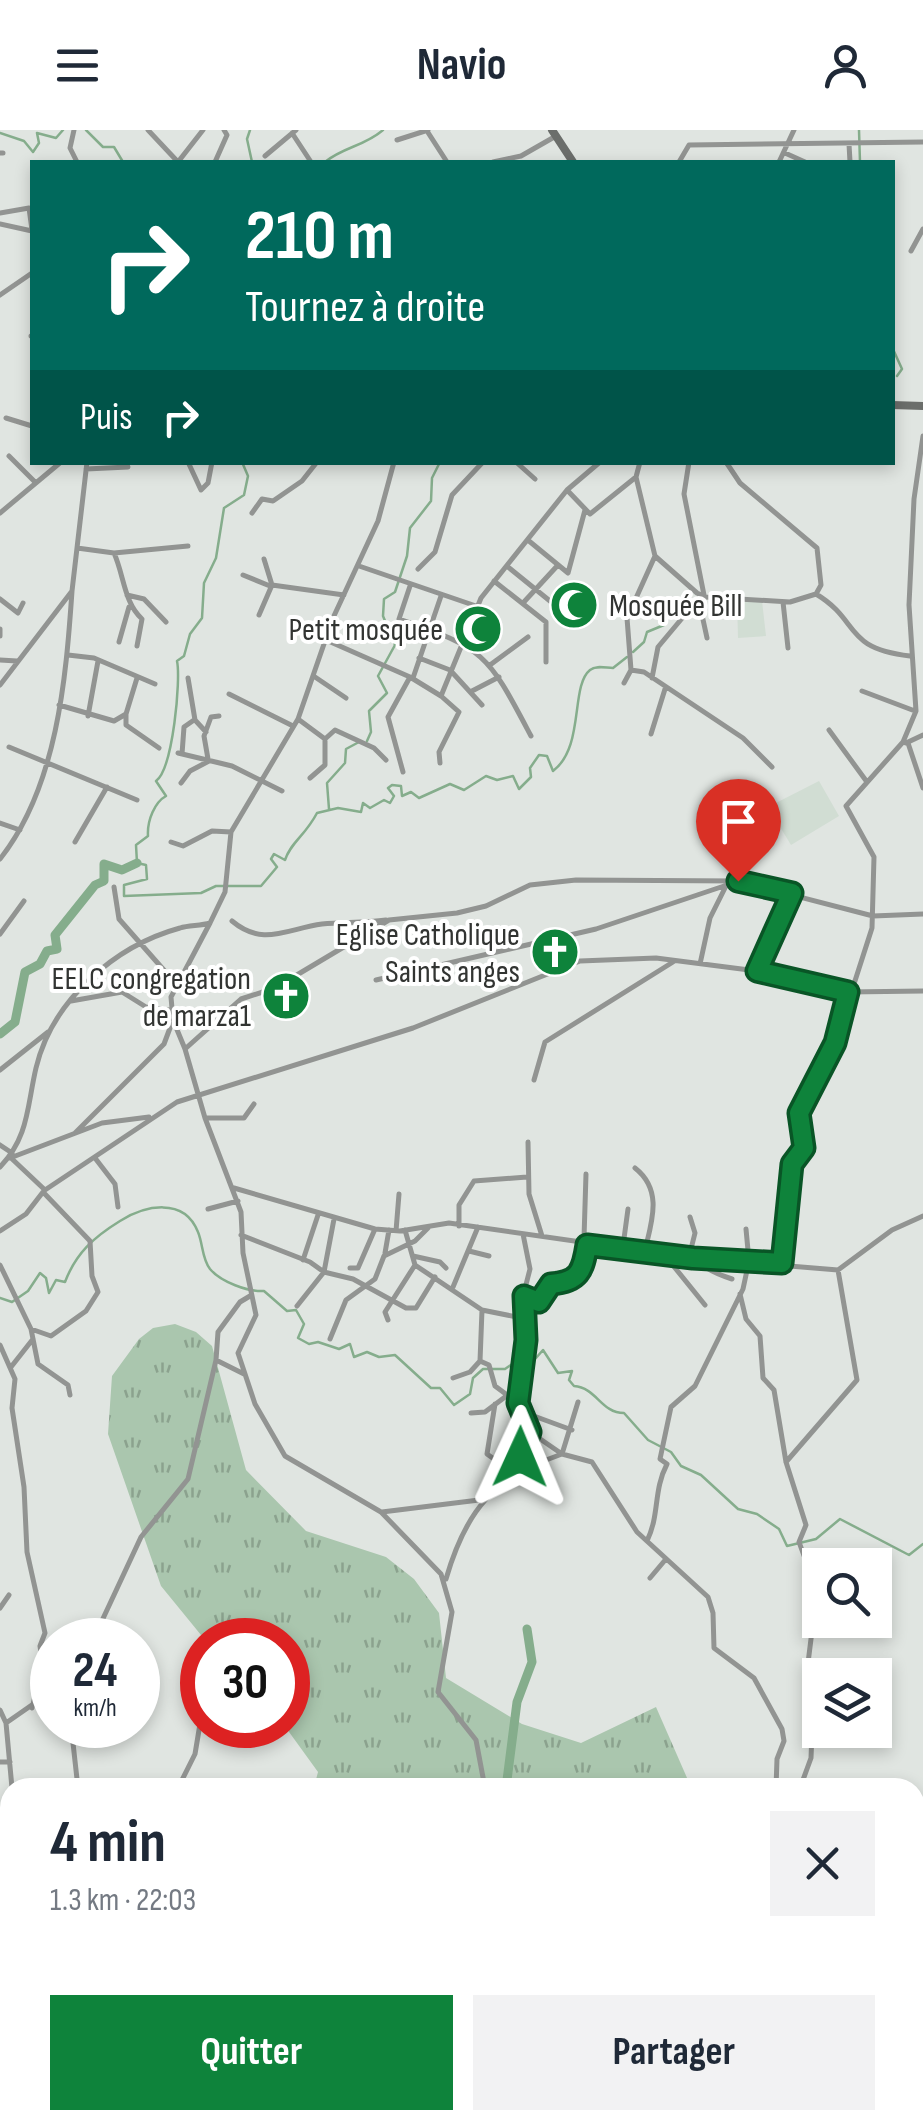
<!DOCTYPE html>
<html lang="fr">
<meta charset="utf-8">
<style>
body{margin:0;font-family:"Sofia Sans Condensed",sans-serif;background:#f2f2f3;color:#1f2937;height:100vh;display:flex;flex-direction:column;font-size:38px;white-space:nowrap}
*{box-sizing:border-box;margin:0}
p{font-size:32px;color:#747a83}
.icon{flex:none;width:55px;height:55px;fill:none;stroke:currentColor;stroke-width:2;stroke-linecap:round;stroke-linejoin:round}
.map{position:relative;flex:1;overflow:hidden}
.panel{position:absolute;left:0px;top:1648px;width:925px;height:352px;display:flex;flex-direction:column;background:#fff;border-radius:30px 30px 0 0;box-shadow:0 5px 15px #0003}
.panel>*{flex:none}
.guide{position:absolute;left:30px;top:30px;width:865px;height:305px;border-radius:0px;box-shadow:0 5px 15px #0003;background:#00695c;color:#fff;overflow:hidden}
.buttons{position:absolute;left:802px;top:1418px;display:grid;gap:20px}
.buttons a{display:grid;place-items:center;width:90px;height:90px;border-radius:0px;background:#fff;box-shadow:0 5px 15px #0003;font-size:50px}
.speed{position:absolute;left:30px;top:1488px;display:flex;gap:20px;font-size:50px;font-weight:700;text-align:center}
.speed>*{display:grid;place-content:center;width:130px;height:130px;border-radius:50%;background:#fff;box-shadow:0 5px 15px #0003;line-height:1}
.speed small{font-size:25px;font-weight:400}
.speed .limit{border:15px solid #d22;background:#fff;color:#111}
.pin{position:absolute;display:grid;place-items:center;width:85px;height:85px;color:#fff;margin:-102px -42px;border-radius:50% 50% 50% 0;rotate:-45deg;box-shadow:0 0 10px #0007}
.pin .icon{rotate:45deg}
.me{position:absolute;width:110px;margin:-55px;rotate:1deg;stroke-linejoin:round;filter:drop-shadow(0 0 8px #0008)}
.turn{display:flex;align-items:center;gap:35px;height:210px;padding:0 50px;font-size:45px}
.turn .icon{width:130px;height:130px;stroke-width:2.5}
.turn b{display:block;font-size:70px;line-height:85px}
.then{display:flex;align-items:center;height:95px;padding:0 50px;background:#0003;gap:20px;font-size:38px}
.round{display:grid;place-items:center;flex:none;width:105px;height:105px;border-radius:0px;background:#f2f2f3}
.headline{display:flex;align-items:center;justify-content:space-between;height:170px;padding:0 50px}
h1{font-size:60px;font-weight:700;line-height:75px}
.cta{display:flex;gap:20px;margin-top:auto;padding:20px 50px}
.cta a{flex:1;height:115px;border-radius:0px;background:#0e833b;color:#fff;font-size:40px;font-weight:700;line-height:115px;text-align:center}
.cta a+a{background:#f2f2f3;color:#1f2937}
header{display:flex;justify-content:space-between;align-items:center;height:130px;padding:0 50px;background:#fff;font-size:45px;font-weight:700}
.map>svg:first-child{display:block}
</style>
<header><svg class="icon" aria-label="menu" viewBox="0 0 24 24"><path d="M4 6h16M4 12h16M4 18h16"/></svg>Navio<svg class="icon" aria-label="person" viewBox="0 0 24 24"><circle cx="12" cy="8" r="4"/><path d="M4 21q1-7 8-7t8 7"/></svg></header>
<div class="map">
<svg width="923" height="1998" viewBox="0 0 923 1998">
<defs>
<pattern id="grass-tufts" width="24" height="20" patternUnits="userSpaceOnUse" patternTransform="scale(2.5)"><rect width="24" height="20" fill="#aac6ae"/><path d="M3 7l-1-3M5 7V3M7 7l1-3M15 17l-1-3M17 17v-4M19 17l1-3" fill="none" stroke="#8ba28e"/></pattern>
</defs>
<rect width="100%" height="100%" fill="#e0e5e1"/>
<!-- built -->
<path fill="#d1ddd3" d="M737,470L762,471L766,506L738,508Z
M819,651L839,686L791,715L768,677Z"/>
<!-- grass -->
<path fill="url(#grass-tufts)" d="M175,1194L196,1202L212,1216L246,1340L306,1401L386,1427L414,1449L439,1483L446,1548L522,1594L581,1613L656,1577L691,1657H314L318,1642L284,1595H288V1510H207L201,1505L161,1456L108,1304L112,1246L139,1209L153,1198Z
M923,1766V1998H165L168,1990H915V1767Z"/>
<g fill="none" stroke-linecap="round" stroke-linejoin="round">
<!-- stream -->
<path stroke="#85ad8c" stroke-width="2.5" d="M86,0L103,17H114L123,32
M250,0L247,9L252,32
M859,0L860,32
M0,3L24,11L33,22L39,13L37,3L56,8L63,0
M325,32C343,17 365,16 383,0
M892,217L902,239L897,246
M242,332L248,346L244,365L224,378L216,428L204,453L202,488L190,504L184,526L177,531C181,549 173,639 156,651L166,666C155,672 147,690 148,706L136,715L137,733L146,735L147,749L124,755V766L201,763L216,756H261L277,737L271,729L274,724L285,730C291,712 305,706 317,683L338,678L361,682L363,673L370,678L384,670L390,673L394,666L388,658L392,655L401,656L402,666L411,662L419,668L450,654L464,660L486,646L497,650L513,646L519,659L531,647L530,638L539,625L547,626L553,641C585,617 570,556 590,540C596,535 606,538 613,538L627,527
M633,522L644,512L647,502L664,495L666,485L676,477
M367,611L371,602L369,581L387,563L378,546L395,515L383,486L384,469L395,462L407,426L410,398L431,371L432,348L440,332
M329,679L327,653L345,633L346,619L359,612
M0,1168L12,1172L28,1161L40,1143L46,1148L49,1163L56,1150L65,1152C76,1123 94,1107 120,1091C144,1076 184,1066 198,1102C203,1114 202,1129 210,1139C221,1152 248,1162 264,1161L287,1181L296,1180L304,1194L298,1208L309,1214L318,1212L339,1219L350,1214L354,1227L367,1222L379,1227L395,1225L431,1258H440L454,1275L470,1264L473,1248L483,1239H505L518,1230L536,1228L543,1220L558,1243L572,1241L569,1250L574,1256C597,1258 601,1283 624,1283L648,1310L671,1322L681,1336L701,1345L738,1379L757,1384L779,1399L787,1416L816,1409L840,1389L909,1425L923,1414"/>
<!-- river -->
<path stroke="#85ad8c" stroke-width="9" d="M0,904L15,892L25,842L40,834L47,821L57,819L55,805L95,755L104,751V734L122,740L137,733
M506,1658L517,1572L532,1532L527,1499
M480,1990L482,1998"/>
<!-- street -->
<path stroke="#929492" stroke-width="5" d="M74,0L70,18L77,32
M148,0L178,32
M427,1L447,32
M292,3L311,32
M397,10L428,0
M849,14L850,32
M0,23H3
M785,23L805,32
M265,26L296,0
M178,32L203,0
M215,32L227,5L224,0
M493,32L521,26L556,6
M679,32L689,15L923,12
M779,32L794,0
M0,83L29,78L32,100
M0,94L32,101
M911,121L923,99
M0,165L32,143
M31,206H32
M6,288L32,296
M9,326L35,352
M188,332L201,360L208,353L212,332
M516,332L535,349
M640,332L636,347L655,426L697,463L705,467L790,472L816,464C861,491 842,518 910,526
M689,332L684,364L704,465
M726,332L740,353L817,418L821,455L816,464
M86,339L128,337
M567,360L590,384L636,347
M0,383L61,332
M252,383L262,369L273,371L302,351L317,332
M529,411L568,443L585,380
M77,418L114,423C124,445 124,473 142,489L137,516
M114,423L188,416
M359,436L476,476
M508,437L566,484
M418,439L435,422L452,365L483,332
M243,445L270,456
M494,451L546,492V532
M272,455L344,465
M410,456L399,489C487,519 488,525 531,606
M72,461L87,332
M127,465L144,469L166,492
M0,469L18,483L23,473
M699,471L707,508
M783,472L788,518
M523,473L558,435
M259,485L272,455L264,429
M0,499V506
M326,510L410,547L441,566L481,468L567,360L600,332
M119,512L129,477
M68,525L94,528L155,554
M419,528L450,540L482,575
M0,530L17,531
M490,535L528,507
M631,540L644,542L743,608L772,637
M315,547L346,568
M188,548L195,590L206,602
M413,548L441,466
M652,548L658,517L699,468
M624,553L631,540L627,488L655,426
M0,555L72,461C66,549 57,657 0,729
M472,561L499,547
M862,561L915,581
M229,564L293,596
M59,575L114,591L126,584L137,548
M126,584V595L159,618
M88,586L98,531
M298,589L325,609
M829,600L867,652
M651,604L665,559
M325,609L335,600L374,618L386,630
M906,613L923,605
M908,613L923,658
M9,617L137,670
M178,623L232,636L282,661
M182,624L184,597L194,590
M208,629L204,606L211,587L219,586
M440,633L439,622L459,582L441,566
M403,642L388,587L410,547
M310,648L325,635V609
M181,653L190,641L209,631
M0,693L20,700
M75,712L107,657
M171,712L183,716L212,701L231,702
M114,757L119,789L177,855
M232,791C263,817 286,799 322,794C344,792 364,793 386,790
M0,804L24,771
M700,834L710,788L726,756
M757,841L792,763
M376,850L596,799L730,754
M71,871L122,862L146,877L169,880
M173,890L185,919L241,869L275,858L389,790L457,783L486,776L530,755L576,750L738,751L873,786L923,784
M185,919L205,988L241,1082L243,1123L256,1185L238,1223L255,1274L285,1326L381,1382L441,1444L452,1482L438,1562L476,1610L485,1658
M0,940L48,902
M534,950L545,912L673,832
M205,988H244L254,974
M75,1003L164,914L173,890L171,867L210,793
M528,1012L529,1064L542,1106
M0,1015L12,1023
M10,1027L45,1060L177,972L413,898L580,831L656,828L757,841L848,862L923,861
M10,1028L102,993L149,987
M95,1028L115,1054L118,1077
M0,1037C29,1007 27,976 36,938C52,871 114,816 180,798C189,795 200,796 210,793L225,762L231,702L298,589L333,488L378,391L394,332
M635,1038C663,1060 652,1091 645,1120
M234,1058L375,1099L400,1101L449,1093L693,1128L838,1140L892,1100L923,1086
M208,1079L238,1071
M690,1087L695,1103L690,1123C700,1137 716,1144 732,1149
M459,1096V1075L474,1051L527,1047
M405,1100L415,1135L482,1180L522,1188
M0,1101L26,1084L43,1062
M396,1101L399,1064
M523,1104L530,1139L521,1174L526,1210L518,1273L530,1302L562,1324L578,1272
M241,1105L310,1132L324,1142L353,1149L406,1178H416L435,1147
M623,1116L628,1079
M469,1121L489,1126
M385,1123L389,1100
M663,1123L705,1175
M413,1126L440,1132L446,1138
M303,1130L318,1085
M782,1133L792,1034L804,1018L799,983L835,913L872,798L874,727L846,676L903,612L916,581L909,475L914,369L923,306
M0,1135L31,1199L38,1234L68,1255L70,1265
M350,1138H358L375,1099
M453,1157L478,1097
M740,1164L746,1189L760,1206L763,1248L774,1260L786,1332L806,1395L799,1412L817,1461L808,1533L813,1577L811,1628L800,1658
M524,1166L539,1172L551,1155L568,1153L583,1140L586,1044
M297,1176L324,1142L334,1089
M388,1190L385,1182L415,1135
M31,1199L51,1206L86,1181L98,1162L92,1146L90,1111L43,1062
M330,1209L346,1170L375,1149L384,1126L415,1111L428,1098
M0,1215L15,1249L12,1278L24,1357L27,1422L45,1503L40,1516L43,1535L32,1578
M216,1230L244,1244
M480,1231L489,1235L495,1256L518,1273
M11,1237L33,1209
M453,1248L470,1242L480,1231L482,1180
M495,1274L487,1324L494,1329L520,1325L532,1336
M523,1282L572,1300
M471,1283L485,1282L505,1267
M786,1332L857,1250L838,1140
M514,1346L530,1302
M382,1382L479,1370
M647,1411C660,1384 653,1361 667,1334L660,1329L671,1277L695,1256L743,1159L749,1131L746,1099
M650,1448L666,1429
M446,1449C466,1380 493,1348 562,1324L592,1332L637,1402L708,1467L713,1483L714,1518L754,1548L782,1599L784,1611L777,1629L776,1658
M0,1478L9,1465
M93,1510L141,1407L188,1349L216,1230L218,1202L240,1172L250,1166
M0,1580L6,1593
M71,1595L78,1658
M0,1632H10
M12,1658L6,1593L52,1561
M178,1658L195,1624L200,1594
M0,1702L10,1701
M10,1910L4,1923L10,1932
M308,1990L309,1998
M509,1990L512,1998
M806,1990V1998
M74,1996L97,1990
M172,1998L184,1992L186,1998"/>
<!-- secondary -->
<path stroke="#6b6e6b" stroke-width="8" d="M552,0L573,32
M892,275L923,276"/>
</g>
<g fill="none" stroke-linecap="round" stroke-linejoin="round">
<!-- route casing -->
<g stroke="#095526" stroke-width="25">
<path id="route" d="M520,1327L530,1302L518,1273L526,1210L524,1166L539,1172L551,1154C579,1152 583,1141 587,1115L693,1128L782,1133L792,1034L804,1018L799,983L835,913L848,862L757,841L792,763L738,751"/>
</g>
<!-- route -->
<use href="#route" stroke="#0e833b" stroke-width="18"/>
</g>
<!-- icons -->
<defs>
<g id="mosque-disc" transform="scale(2.5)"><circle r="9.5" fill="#0e833b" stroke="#fff"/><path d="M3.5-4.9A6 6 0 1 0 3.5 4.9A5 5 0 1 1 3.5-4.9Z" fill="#fff"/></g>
<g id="church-disc" transform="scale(2.5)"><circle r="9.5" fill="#0e833b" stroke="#fff"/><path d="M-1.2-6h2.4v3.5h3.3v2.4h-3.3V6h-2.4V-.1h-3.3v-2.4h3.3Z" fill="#fff"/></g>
</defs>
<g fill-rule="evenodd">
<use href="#mosque-disc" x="574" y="475"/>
<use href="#mosque-disc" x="478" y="499"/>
<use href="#church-disc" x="555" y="822"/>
<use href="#church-disc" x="286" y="866"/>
</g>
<g text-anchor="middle" stroke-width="8" stroke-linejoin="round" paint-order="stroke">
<!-- poi labels -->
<g font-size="32" fill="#323432" stroke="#fff" text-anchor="end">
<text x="609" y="486" text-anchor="start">Mosquée Bill</text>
<text x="443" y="510">Petit mosquée</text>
<text x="520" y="815">Eglise Catholique<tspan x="520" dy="37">Saints anges</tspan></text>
<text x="251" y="859">EELC congregation<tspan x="251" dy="37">de marza1</tspan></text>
</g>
</g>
</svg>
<div class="buttons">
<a><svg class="icon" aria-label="search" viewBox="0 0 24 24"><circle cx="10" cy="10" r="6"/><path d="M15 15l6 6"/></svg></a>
<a><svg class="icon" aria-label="layers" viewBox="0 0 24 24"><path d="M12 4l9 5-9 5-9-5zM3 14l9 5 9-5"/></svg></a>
</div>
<div class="speed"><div>24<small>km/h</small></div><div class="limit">30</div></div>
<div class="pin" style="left:738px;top:751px;background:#d93025"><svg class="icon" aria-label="arrive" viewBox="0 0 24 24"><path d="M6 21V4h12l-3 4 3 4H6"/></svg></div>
<svg class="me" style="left:520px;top:1327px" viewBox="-20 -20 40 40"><path d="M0-17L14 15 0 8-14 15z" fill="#0e833b" stroke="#fff" stroke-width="4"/></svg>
<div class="guide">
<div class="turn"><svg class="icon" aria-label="right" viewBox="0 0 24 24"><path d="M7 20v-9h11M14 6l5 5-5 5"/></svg><div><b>210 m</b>Tournez à droite</div></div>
<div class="then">Puis<svg class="icon" aria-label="right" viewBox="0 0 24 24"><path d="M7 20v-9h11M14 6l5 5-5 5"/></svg></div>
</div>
<section class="panel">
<div class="headline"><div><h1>4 min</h1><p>1.3 km · 22:03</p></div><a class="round"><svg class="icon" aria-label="close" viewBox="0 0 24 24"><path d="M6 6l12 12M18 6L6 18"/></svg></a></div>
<div class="cta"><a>Quitter</a><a>Partager</a></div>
</section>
</div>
